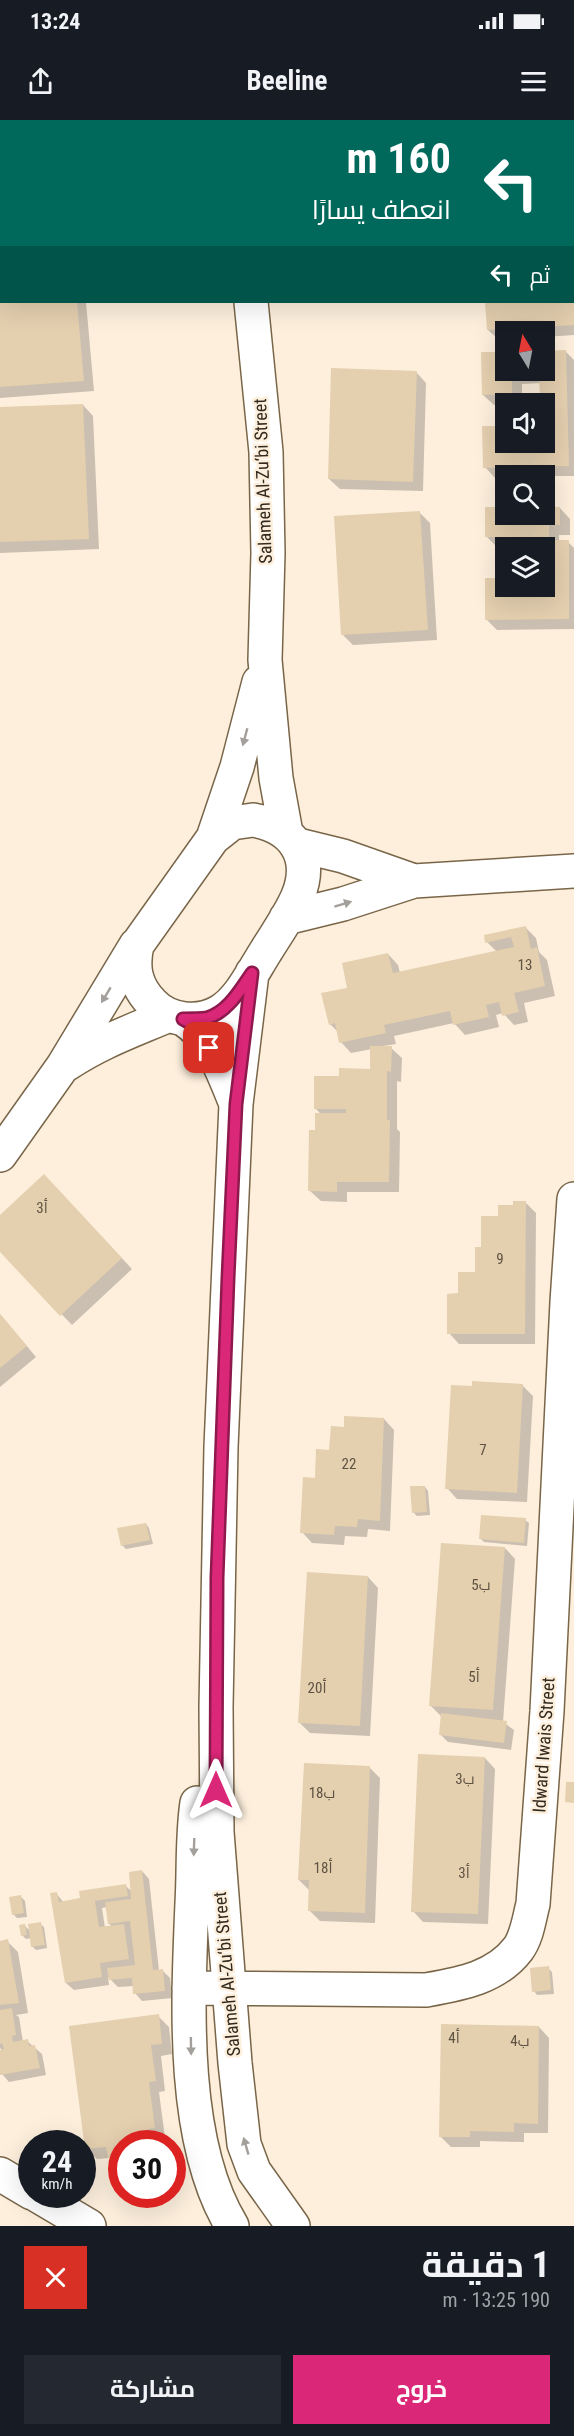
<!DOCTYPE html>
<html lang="ar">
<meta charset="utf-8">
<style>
body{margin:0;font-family:"Roboto Condensed",Cairo,sans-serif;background:#242831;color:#f1f3f6;direction:rtl;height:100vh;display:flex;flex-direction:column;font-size:22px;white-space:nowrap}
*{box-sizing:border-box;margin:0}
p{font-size:20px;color:#9ea1a6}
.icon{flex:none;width:33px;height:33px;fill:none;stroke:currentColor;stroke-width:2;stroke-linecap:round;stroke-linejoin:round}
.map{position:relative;height:2106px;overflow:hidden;direction:ltr}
.panel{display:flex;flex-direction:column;background:#171b24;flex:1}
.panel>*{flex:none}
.top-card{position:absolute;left:0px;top:0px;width:574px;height:183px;box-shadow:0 6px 24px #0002;direction:rtl;background:#00695c;color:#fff;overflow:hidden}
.needle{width:39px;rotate:350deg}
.fabs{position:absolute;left:495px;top:201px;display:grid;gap:12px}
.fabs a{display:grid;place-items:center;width:60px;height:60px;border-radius:0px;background:#171b24;box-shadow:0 6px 24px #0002;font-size:30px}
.speed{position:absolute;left:18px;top:2010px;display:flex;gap:12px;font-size:30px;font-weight:700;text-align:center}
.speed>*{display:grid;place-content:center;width:78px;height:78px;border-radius:50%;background:#171b24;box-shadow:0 6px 24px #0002;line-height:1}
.speed small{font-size:15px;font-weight:400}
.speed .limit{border:9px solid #d22;background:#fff;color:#111}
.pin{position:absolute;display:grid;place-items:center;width:51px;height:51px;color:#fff;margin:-26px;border-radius:12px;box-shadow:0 3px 9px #0006}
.me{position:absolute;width:66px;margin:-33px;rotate:0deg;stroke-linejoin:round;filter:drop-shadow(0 0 4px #0008)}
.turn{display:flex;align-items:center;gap:21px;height:126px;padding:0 24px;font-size:27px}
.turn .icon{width:78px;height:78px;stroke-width:2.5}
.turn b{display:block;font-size:42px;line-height:51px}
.then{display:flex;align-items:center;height:57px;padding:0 24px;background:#0003;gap:12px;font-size:22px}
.round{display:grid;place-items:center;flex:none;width:63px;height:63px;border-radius:0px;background:#242831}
.head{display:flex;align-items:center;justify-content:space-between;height:102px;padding:0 24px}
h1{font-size:36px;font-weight:700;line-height:45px}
.primary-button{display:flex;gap:12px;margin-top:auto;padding:12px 24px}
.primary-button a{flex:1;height:69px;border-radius:0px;background:#db2777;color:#fff;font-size:24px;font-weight:700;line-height:69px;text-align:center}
.primary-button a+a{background:#242831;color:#f1f3f6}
.status{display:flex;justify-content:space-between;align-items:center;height:42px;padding:0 30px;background:#171b24;direction:ltr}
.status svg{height:16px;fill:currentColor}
header{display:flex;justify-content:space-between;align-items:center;height:78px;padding:0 24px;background:#171b24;font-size:27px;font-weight:700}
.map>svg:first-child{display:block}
</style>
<div class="status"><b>13:24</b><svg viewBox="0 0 49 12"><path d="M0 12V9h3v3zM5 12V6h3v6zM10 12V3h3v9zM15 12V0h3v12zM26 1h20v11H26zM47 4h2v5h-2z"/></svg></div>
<header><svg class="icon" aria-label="menu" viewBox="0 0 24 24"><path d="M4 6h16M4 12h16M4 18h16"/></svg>Beeline<svg class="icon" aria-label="share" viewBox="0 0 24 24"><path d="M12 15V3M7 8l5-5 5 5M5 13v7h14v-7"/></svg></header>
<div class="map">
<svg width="574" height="2106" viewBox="0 0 574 2106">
<rect width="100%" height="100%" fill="#fdefdc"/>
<!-- shadow -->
<path fill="#0003" fill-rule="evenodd" d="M300,0H436V2H300Z
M573,86L574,215L544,217V212H506V220H499L488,210L486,182H573Z
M0,150L2,182H86L94,271L0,278Z
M566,232L574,240V356H506V358H495L485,347L506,322H544V284L541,263L522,264V284L494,285L483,275L506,250H544Z
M416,252L426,263L423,371L340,369L329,359Z
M83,285L93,296L99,429L0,433V289Z
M560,388L570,399V415H559V422H568L574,428V509L497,510L486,499L505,460V440L506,466H544V428L497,427L486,416L506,394H544Z
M420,393L430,403L437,520L353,525L343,515Z
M526,808L536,818L539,832L547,840L555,876L524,883L528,902L514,905L503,893L496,895L499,907L465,915L454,903L394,916L396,924L383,926L391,928L402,938L401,962L397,961V1009L400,1012L399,1072H347V1082L321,1081L310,1071L317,1011L322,995L315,988L340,958L371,950L372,929L351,933L341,922L338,912L330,904L349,869L388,834L398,845L400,853L497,832L487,822Z
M55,1067L132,1149L72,1205L0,1130V1097Z
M525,1082L536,1093L535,1224H459L449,1213L459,1175L477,1153L482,1129L499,1098L514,1086Z
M0,1194L36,1237L0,1267Z
M522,1265L533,1276L527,1382L457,1379L447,1368L473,1267Z
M384,1299L394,1310L390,1411L368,1409L367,1417L345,1416L344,1425L312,1423L302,1412L316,1360L331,1331L345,1308Z
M425,1367L428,1371L430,1395L417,1396L413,1392Z
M525,1400L529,1403L527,1426L484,1422L481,1419Z
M146,1404L149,1408L153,1424L126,1429L122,1425Z
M505,1428L515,1439L503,1602L514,1610L511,1630L448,1622L441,1615V1596L430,1585Z
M368,1457L378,1468L370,1616L310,1613L299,1602Z
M485,1638L495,1649L488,1804L423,1802L413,1791Z
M369,1647L380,1658L375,1803L320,1801L310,1791V1771L299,1760Z
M142,1751L149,1759L159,1851H163L170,1858L172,1878L142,1881L135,1873L134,1866L118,1867L108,1857L109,1865L74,1870L66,1863L56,1773L64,1783L125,1765L132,1772ZM107,1787L109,1803L112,1807L105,1808L102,1788Z
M21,1777L25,1781L27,1797L17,1798L13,1794Z
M40,1804L44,1807L47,1828L36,1830L32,1826L31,1818L26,1819L22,1815L25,1806L30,1811Z
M7,1821L18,1832L28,1893L16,1895L19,1897L23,1922L27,1921L42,1934L46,1955L9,1962L2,1954L0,1945V1931H3L0,1928V1822Z
M548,1848L552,1852L554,1874L537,1875L534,1871Z
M158,1896L169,1907L172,1934L161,1936L165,1971L159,1972L165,2018L158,2019L159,2024H122V2047H120L110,2038L97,2039L86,2029Z
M539,1907L549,1918L548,2013H524V2022L480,2021V2027H451L440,2016Z"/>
<!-- building -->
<path fill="#e4cfaf" d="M0,182H77L84,261L0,267Z
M485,182H574V205L487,210Z
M566,230L569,346L483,348L482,306H506V322H544V284H540L539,253L512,254V274L482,275L481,232H506V250H544V231Z
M331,248L417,251L413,362L328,359Z
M83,284L89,419L0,422V287Z
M485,387H506V394H544V387H560V405H549V420H569V499L485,500V458H506V466H544V428H514L515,417H485Z
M420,391L428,510L341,515L334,396Z
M526,806L531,829L537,827L545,866L514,873L519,892L502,896L499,882L486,885L489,897L453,905L450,891L384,905L386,913L339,923L335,903L329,905L321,873L347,868L342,843L388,833L393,853L514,827L511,817L485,823L484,815Z
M370,926H392L391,952L387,951V1000H390L389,1062H337V1072L308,1071L309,1010H315V993H346V989H314V956H339V948L370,949Z
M44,1054L122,1138L60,1196L0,1132V1095Z
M513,1081H526L525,1214H447V1174L458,1173V1152H475V1127H481V1096H498V1085H513Z
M0,1194L27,1226L0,1248Z
M472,1261L523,1264L517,1373L445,1369L451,1265L472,1266Z
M344,1296L384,1298L380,1401L358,1399L357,1407L335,1406L334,1415L300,1413L303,1357L315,1358L316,1329L329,1330L331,1306L344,1307Z
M410,1366H425L427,1392L412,1393Z
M481,1395L526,1398L524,1423L479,1419Z
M146,1403L150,1420L121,1426L117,1408Z
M441,1423L505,1427L493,1590L429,1586Z
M307,1452L368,1456L360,1606L298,1603Z
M441,1593L507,1601L504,1623L439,1615Z
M418,1634L485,1637L478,1794L411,1792Z
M304,1643L370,1646L365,1793L308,1791L309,1760H298Z
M566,1662H574V1683L565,1682Z
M142,1750L153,1850L163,1849L165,1871L133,1874L132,1858L109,1860L107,1848L135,1845L130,1801L108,1804L105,1782L131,1779L129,1752Z
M126,1764L128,1776L95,1781L99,1807L124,1804L129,1839L100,1843L102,1857L65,1863L50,1773L57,1772L59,1782L80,1778L79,1771Z
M21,1775L24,1793L12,1795L9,1777Z
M41,1802L45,1825L31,1827L28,1804Z
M25,1804L27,1815L21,1816L19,1805Z
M8,1819L19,1883L0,1885V1821Z
M549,1846L551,1870L532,1872L530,1848Z
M12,1888L16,1915L12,1916L13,1922L28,1919L29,1926L35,1925L40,1948L0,1955V1930L4,1929L2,1923L0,1924V1890Z
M159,1894L162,1924L151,1925L156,1961L149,1962L155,2008L148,2009L150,2024H122L120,2046L119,2036L108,2038L106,2027L85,2029L69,1906Z
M441,1904L539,1906L538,2004L514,2003V2012L470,2011V2017H439Z"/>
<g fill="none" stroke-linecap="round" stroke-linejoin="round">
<!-- minor casing -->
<g stroke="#796649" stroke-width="36">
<path id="minor" d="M230,0L231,2
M251,182L266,332L268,433L265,540L276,658L286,713
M253,700C293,707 314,736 298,776C290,795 277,813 266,831C253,851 240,880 219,892C198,904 169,901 152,883C135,866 132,847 137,825L213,718L232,703Z
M213,718L237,647L259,562
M298,725L343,736L414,761
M286,798L343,784L414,761L574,751
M252,853L236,984L221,1327L216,1587L217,1712L235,1943L244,2024L254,2051L293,2106
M183,899C211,916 224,955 236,984
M67,944C100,922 132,911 169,895
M0,1035L63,946L136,825
M197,1683C192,1716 194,1750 192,1783C188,1880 180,2021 232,2106
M189,1868L426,1870C460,1864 496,1858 518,1829C527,1817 529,1799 533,1784L547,1591L567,1182L574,1079
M0,2054L32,2073
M35,2074L89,2106"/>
</g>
<!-- minor -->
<use href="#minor" stroke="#fff" stroke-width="33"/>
</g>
<!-- one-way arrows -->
<defs><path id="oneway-solid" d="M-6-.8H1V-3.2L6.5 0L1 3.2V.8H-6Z" transform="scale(1.5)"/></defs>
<g fill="#a39f9a">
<use href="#oneway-solid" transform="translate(245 617) rotate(105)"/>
<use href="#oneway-solid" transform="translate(343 784) rotate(-17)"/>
<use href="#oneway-solid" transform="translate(106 875) rotate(121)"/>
<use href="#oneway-solid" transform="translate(194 1727) rotate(92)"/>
<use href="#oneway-solid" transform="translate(191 1926) rotate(89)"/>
<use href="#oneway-solid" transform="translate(246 2026) rotate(-106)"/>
</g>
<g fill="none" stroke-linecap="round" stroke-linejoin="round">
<!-- route casing -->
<g stroke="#8e194d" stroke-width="15">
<path id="route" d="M209,928L195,906L183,899C190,899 200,899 207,898C228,892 240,870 252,853L236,984L228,1158L217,1458L216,1670"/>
</g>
<!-- route -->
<use href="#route" stroke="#db2777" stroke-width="10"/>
</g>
<g text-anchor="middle" stroke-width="5" stroke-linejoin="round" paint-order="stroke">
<!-- number labels -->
<g font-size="15" fill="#5e5342">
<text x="525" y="850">13</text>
<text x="42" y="1093">3أ</text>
<text x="500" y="1144">9</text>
<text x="483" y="1335">7</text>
<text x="349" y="1349">22</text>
<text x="481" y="1470">5ب</text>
<text x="474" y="1562">5أ</text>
<text x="317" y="1573">20أ</text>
<text x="465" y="1664">3ب</text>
<text x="322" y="1678">18ب</text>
<text x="323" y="1753">18أ</text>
<text x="464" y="1758">3أ</text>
<text x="454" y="1923">4أ</text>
<text x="520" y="1926">4ب</text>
</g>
<!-- street labels -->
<g font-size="18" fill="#322a1e" stroke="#fdefdc">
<text transform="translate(263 361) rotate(-92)" y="6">Salameh Al-Zu‘bi Street</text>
<text transform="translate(544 1625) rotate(-86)" y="6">Idward Iwais Street</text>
<text transform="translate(227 1854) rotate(-95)" y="6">Salameh Al-Zu‘bi Street</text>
</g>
</g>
</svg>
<div class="fabs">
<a><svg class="needle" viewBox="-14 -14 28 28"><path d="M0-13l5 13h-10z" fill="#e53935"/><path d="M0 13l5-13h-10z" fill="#9ea1a6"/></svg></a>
<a><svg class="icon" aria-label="sound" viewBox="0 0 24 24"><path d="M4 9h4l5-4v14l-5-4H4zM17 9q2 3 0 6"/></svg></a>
<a><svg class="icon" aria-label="search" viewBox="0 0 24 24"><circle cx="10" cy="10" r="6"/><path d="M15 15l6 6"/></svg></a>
<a><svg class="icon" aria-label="layers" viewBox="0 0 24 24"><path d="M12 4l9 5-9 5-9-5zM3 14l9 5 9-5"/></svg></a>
</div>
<div class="speed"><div>24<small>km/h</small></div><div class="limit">30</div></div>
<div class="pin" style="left:209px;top:928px;background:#d93025"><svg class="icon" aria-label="arrive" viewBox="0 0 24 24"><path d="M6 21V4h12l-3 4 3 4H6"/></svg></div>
<svg class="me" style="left:216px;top:1670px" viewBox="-20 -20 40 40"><path d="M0-17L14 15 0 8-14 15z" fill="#db2777" stroke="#fff" stroke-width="4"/></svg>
<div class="top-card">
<div class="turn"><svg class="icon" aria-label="left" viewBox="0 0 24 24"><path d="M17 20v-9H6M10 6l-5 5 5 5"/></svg><div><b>160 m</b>انعطف يسارًا</div></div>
<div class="then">ثم<svg class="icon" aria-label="left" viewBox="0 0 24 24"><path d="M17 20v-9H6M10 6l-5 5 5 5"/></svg></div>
</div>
</div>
<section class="panel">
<div class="head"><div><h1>1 دقيقة</h1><p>190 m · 13:25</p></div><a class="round" style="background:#d93025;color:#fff"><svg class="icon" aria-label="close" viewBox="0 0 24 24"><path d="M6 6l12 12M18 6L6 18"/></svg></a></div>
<div class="primary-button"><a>خروج</a><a>مشاركة</a></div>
</section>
